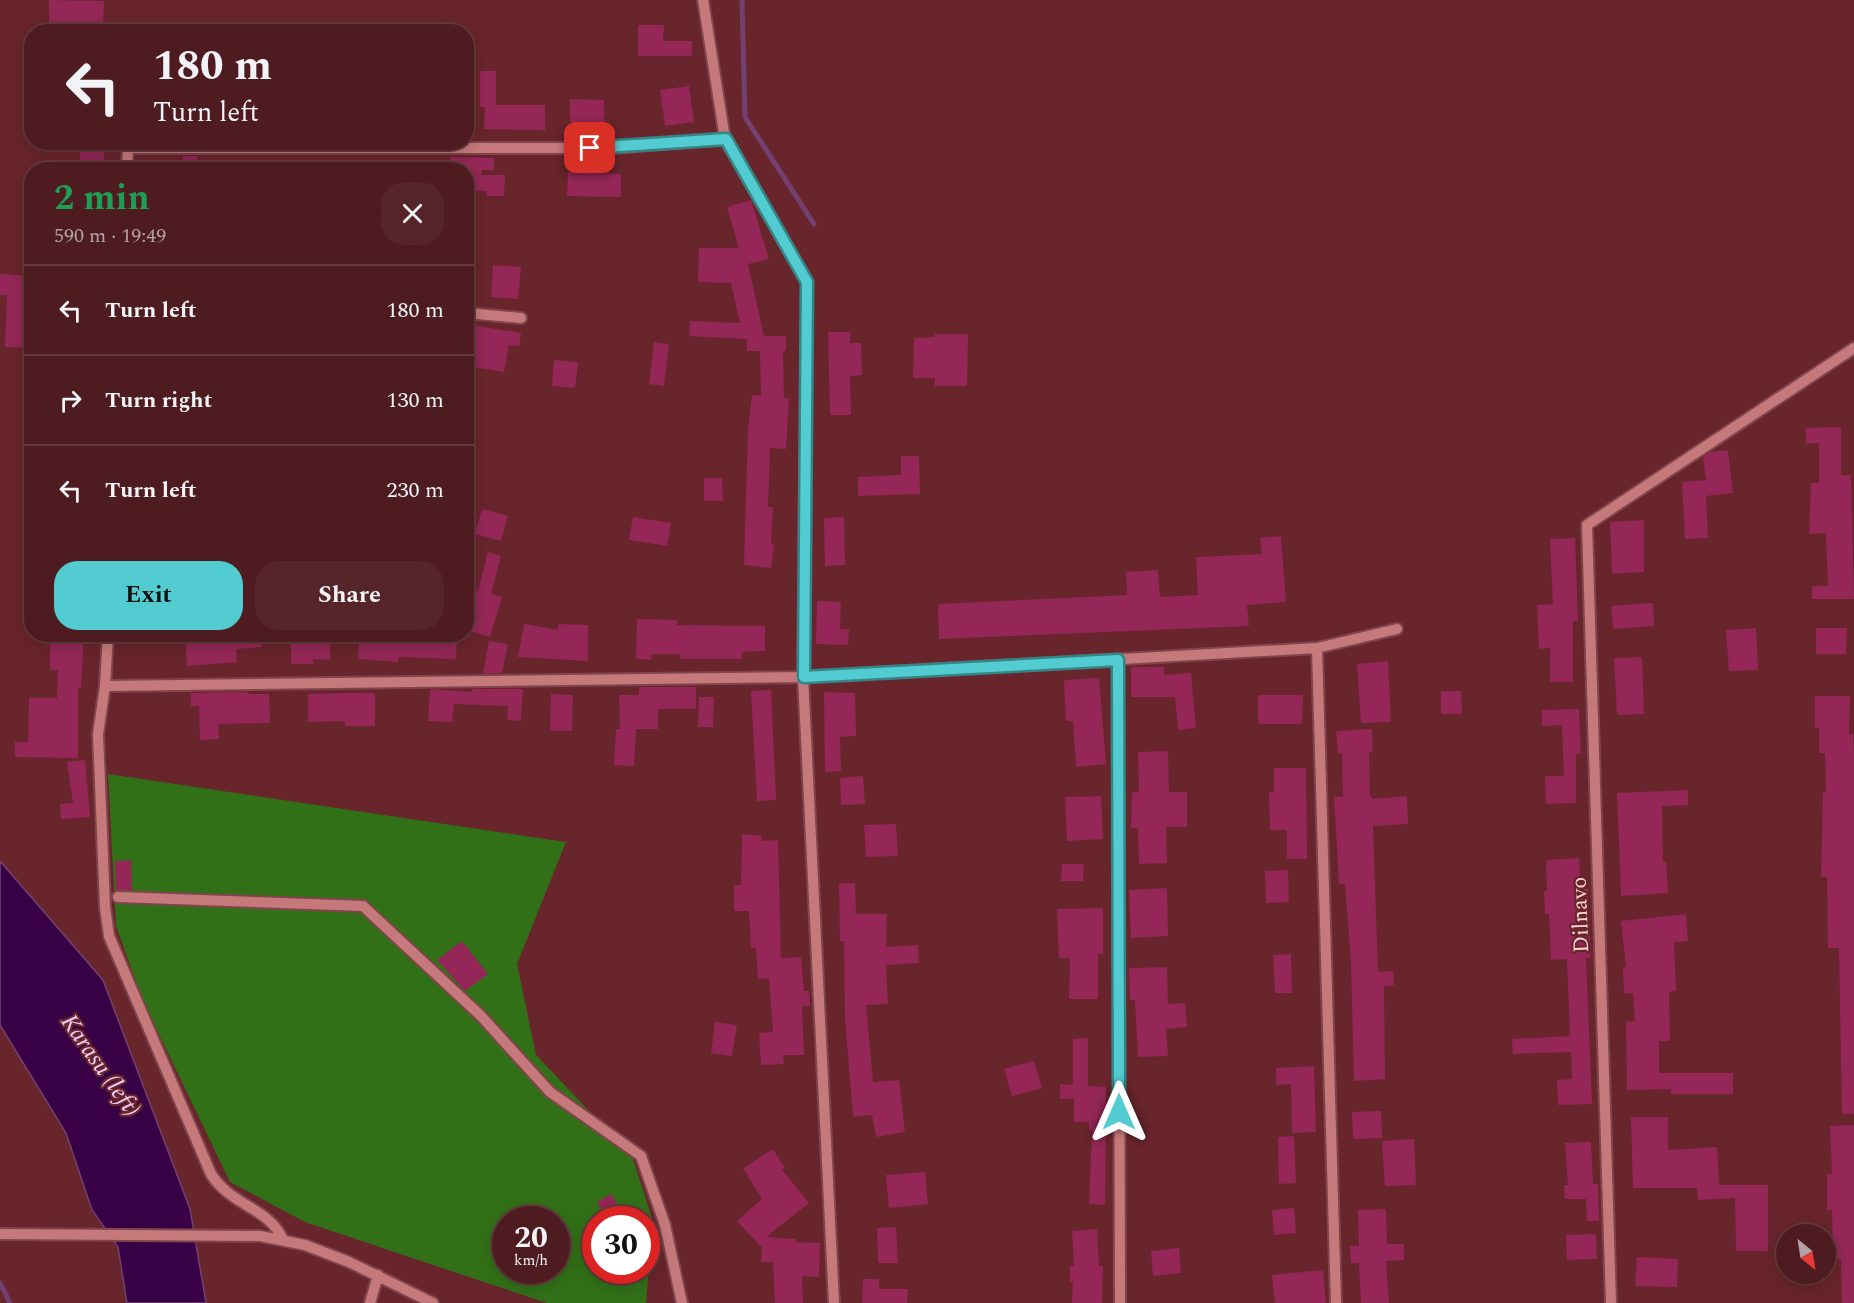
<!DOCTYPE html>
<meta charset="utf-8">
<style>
body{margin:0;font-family:Spectral,serif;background:#552529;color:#f1f3f6;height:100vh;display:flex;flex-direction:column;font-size:22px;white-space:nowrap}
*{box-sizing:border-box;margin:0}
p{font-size:20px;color:#b3a1a5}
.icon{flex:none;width:33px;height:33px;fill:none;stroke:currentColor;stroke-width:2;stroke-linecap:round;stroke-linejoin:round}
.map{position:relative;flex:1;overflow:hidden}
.side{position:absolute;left:24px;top:162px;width:450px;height:480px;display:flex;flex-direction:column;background:#4e1c20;border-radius:24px;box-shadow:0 3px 15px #0003,0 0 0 2px #653a3e}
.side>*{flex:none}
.guide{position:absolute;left:24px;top:24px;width:450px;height:126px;border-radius:24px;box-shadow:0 3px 15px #0003,0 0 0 2px #653a3e;background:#4e1c20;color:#f1f3f6;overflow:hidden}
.needle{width:39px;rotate:150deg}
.buttons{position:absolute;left:1776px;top:1224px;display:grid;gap:12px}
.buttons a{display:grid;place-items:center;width:60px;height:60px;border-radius:50%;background:#4e1c20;box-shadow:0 3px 15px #0003,0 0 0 2px #653a3e;font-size:30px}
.speed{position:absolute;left:492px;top:1206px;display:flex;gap:12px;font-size:30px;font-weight:700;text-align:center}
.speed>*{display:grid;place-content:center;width:78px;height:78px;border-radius:50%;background:#4e1c20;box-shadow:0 3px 15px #0003,0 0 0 2px #653a3e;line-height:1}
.speed small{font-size:15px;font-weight:400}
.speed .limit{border:9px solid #d22;background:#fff;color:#111}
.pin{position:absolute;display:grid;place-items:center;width:51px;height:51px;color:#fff;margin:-26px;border-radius:12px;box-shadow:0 3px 9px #0006}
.me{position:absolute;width:66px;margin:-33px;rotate:0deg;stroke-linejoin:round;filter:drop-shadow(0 0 4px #0008)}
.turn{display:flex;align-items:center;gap:21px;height:126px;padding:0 30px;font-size:27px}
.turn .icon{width:78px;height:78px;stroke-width:2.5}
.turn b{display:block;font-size:42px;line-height:51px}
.round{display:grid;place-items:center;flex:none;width:63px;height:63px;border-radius:24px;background:#552529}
.headline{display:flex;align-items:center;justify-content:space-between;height:102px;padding:0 30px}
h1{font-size:36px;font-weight:700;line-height:45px;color:#1e9e55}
.primary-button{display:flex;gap:12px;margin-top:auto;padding:12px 30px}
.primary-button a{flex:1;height:69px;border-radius:24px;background:#52ccd0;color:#111;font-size:24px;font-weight:700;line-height:69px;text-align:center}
.primary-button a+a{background:#552529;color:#f1f3f6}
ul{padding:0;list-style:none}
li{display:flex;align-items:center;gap:18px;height:90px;padding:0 30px;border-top:2px solid #653a3e}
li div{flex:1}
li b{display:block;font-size:22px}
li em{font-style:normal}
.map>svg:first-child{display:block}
</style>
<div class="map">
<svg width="1854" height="1303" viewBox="0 0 1854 1303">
<rect width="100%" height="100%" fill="#68252b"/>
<!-- green -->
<path fill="#327017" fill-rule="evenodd" d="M108,774L566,842L517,964L536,1055L632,1156L653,1221L646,1303H547L305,1222L230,1182L143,1001L116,926ZM506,1220H556V1270H506ZM596,1220H646V1270H596Z"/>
<!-- water -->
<path fill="#380146" stroke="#744071" stroke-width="1.5" d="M0,861L103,980L190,1209L206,1303H127L118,1247L92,1210L66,1133L0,1025Z"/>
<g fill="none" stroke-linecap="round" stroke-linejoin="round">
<!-- stream -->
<path stroke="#744071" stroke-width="5" d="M742,0L745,117L814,224
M0,1283L10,1303"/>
</g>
<!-- building -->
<path fill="#942757" d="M49,0L104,1L103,24L68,23V30L49,31Z
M638,25H664L663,41H692V56H638Z
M480,71H496V105H545V130L484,129L485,107H480Z
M689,86L694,122L665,126L660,90Z
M570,99L604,100V123L570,122Z
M80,142H104V169H80Z
M183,156H197L196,170H183Z
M450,157L494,158V170H482L481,175H505L504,196H487V191L466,190V170H449Z
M568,172L621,174V197L567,196Z
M751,200L769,259L748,264L764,336H786V351H783L784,398H789L786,449L770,448L768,507H773L771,544H774L771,568L744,565L748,429L752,395L761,396L760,351H747V339L689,336L690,321L740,323L731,283L698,282L699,248H739L727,207Z
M493,265L521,267L518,299L491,297Z
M0,274L32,276V348L5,347L7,295H0Z
M466,324L521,333L519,346L509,345L504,372L466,366Z
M828,332H850V343H861L862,375L850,376L851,415H830Z
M935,334H968L967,386H935V378H913L914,338L935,337Z
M654,342L669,344L664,386L649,384Z
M554,360L578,362L575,388L552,386Z
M1841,427V475H1851L1854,599H1812V586H1828L1826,533L1809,534L1811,483H1819V443L1806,444V428Z
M1728,450L1733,493L1706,496L1708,538L1685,539L1682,482L1706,480L1703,457L1710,452Z
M901,456H919L920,494L858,496V477L901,475Z
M704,478H722L723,501H704Z
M482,509L508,516L501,541L475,534Z
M633,517L671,523L667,546L629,540Z
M844,517L845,565L825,566L824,518Z
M1644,520V572L1612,574L1610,522Z
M1281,536L1286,602L1247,605L1249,626L939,639L938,604L1127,595L1126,572L1158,570L1160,597L1198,595L1196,557L1262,554L1260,538Z
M1575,538L1578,621H1573V682H1550V648L1539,649L1537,605L1553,604L1550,539Z
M488,552L501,556L491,594L502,597L490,637L466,630V616L474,589L478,591Z
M817,601L841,602L840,629H849L848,645L816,644Z
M1653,603L1654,626L1613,629L1611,606Z
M637,619L677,620V625L765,626V651L742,652V659H680V654H652L651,660L636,659Z
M524,624L558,630V624L588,625V661L518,657Z
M1756,628L1758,670L1729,671L1726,630Z
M1816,628H1847L1846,654H1816Z
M50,634H84L81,688H78V758L15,757V742H28L29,698H57L58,670H50Z
M185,634H261L262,647L236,649L237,662L187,666Z
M291,634H330V660L313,659V664H291Z
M360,634H457L456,659L399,657L398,662L358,659Z
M489,641L508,644L502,673L483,674Z
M1642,657L1644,714L1617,715L1614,658Z
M1388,661L1391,722L1361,723L1357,664Z
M1131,667H1164V675L1191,673L1196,728L1178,730L1175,697H1131Z
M1099,678L1106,764L1076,767L1073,721H1066L1064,680Z
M639,687H696V709H658V729H636L634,766L614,765L616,729H620L619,695H639Z
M430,689L472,692V689H523L521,721L507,720L508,706L454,704L452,722L428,721Z
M771,690L776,800L757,801L751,691Z
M1441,691H1461L1462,714H1441Z
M249,692V694H269L270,723L218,724L219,739L200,740L199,706H191V693Z
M824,692L855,693L856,736L840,737L841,771L825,772Z
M346,693H375V726H345V721L308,722V694Z
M551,694L573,695L572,731H550Z
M1258,695H1303L1302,724H1258Z
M1815,696H1850L1849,734H1853L1854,754V1114H1842L1839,948H1828L1827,877H1821L1823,792H1826L1825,753H1819V728H1815Z
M699,697H714L713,727H698Z
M1579,709L1581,754H1576V803L1546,804L1545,776H1564L1562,725L1542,726V710Z
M1372,729L1373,751L1369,752L1370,796L1372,799L1407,796L1408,824L1373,826L1378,972L1393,971L1394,985L1384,986L1385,1079L1354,1081L1351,962L1345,884H1339L1337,850L1334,797H1343L1342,753L1338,754L1336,731Z
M1168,751L1169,792H1187V827H1166L1167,863L1139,864L1138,828H1131L1132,792H1139L1138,752Z
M85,760L90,817L61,819L60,804L73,803L67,762Z
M1274,768H1306L1307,859H1287V830H1270L1269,792H1274Z
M863,776L865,804L841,805L840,778Z
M1688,790V805L1662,806L1663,862H1666L1668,893L1621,896L1617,793Z
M1101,796L1103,839L1067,841L1065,797Z
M896,824L898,856L866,857L864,825Z
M742,834L762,836L761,841L778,840L781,958L801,957L804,991H809L810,1006H802L804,1055H783L784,1064L761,1065L759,1033L773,1032L769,978L758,979L756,948H751L749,911H734V885H741Z
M1579,858L1581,889H1588L1591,958H1586L1592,1104L1558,1105L1557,1080L1572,1079L1571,1052L1513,1054L1512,1039L1570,1036L1567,959L1551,960L1549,914H1545L1544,891H1547L1546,860Z
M131,860L132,890H116L115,861Z
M1062,864H1084L1083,881H1061Z
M1288,870L1289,902L1266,903L1265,871Z
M839,883H855L856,914H887L886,947L918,945L919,963L886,965L888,1004L866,1005L873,1082L899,1080L905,1132L876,1137L872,1115L853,1117L845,1018L844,941H840Z
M1167,888L1168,936L1131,938L1129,890Z
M1103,908V954H1098V999H1069L1070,958H1059L1057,909Z
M1686,914L1688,941L1674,942L1676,991L1669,992L1670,1041H1659V1073H1733V1094H1671V1089L1627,1090L1626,1022L1635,1021L1633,993L1624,994L1623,967H1626L1621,921Z
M462,941L488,974L465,991L437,960Z
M1291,954L1292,993H1275L1273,955Z
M1167,967L1168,1004L1185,1003L1187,1027L1166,1029L1168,1056L1138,1057L1135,1000H1130L1129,968Z
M715,1022L737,1025L732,1056L711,1053Z
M1088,1038V1086L1106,1087L1105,1205L1089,1204L1092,1130H1089V1122H1074V1099H1060V1084L1073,1085V1039Z
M1034,1061L1042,1088L1012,1096L1004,1069Z
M1314,1066L1316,1132L1292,1133L1291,1084L1276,1085V1068Z
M1381,1111L1382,1138L1353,1139L1352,1112Z
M1631,1117H1668V1150L1717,1147L1719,1185H1768V1251H1736L1735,1198L1698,1200L1697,1188H1633Z
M1854,1125V1303H1842L1841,1259H1833L1832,1210H1827V1174H1832L1830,1126Z
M1294,1136L1296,1183L1279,1184L1278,1137Z
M1414,1139L1416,1185L1385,1186L1382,1141Z
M1591,1142L1593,1184H1598L1599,1221H1587L1586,1199H1565L1564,1185H1568L1565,1143Z
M773,1149L785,1168L782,1170L809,1203L766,1237L796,1239L795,1242L820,1243L819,1277L802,1276L803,1303H775L773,1262H761L762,1248L737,1221L762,1199L743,1168Z
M925,1172L928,1204L889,1208L886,1175Z
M611,1194L620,1208L606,1217L597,1202Z
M1294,1208L1296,1233L1274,1235L1272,1210Z
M1386,1209L1387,1244H1404V1260L1386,1261L1389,1303H1361L1359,1263H1351L1350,1246H1359L1358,1210Z
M896,1227L898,1263H878L877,1228Z
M1097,1229L1099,1266H1103L1102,1303H1072L1073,1282H1070V1266H1074L1072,1231Z
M1596,1234L1597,1259L1567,1260L1566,1235Z
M1179,1248L1181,1273L1153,1276L1151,1251Z
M1637,1257L1678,1259L1677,1287L1635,1286Z
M1323,1270L1326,1303H1275L1272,1275Z
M863,1279H879V1289H908L907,1303H862Z"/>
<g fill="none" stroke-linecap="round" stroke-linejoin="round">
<!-- minor casing -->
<g stroke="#80444c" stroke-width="14">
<path id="minor" d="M703,0L725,139L807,282L803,677L834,1303
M127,170L128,148H613L725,139
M466,313L521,318
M108,634L105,686L803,677L1317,648L1397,629
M1317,648L1336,1303
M1118,660L1120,1303
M105,686L98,734L105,907L109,936L211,1174C231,1206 270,1208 283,1240
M118,897L363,906L481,1016L550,1092L641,1156L665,1225L682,1303
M0,1234L260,1236L305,1245L349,1262L433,1303
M370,1303L378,1275
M1611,1303L1587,525L1854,348"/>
</g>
<!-- minor -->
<use href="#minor" stroke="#c6797b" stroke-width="10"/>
</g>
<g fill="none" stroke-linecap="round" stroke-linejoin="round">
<!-- route casing -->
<g stroke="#358587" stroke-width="15">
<path id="route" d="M590,148L726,139L807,282L804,677L1118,660L1119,1112"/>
</g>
<!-- route -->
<use href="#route" stroke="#52ccd0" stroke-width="10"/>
</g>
<g text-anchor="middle" stroke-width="4.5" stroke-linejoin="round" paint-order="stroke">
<!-- street labels -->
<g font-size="22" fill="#ffd4d4" stroke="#68252b">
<text transform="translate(1579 915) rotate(-92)" y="8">Dilnavo</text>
</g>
<!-- water labels -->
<g font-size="24" font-style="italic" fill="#f0cdfb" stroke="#68252b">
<text transform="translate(101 1065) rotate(55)" y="8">Karasu (left)</text>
</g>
</g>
</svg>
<div class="buttons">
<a><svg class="needle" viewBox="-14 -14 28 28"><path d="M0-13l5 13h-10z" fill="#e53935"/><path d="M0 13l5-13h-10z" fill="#b3a1a5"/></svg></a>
</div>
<div class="speed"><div>20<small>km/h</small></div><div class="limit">30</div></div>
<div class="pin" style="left:590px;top:148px;background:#d93025"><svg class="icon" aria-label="arrive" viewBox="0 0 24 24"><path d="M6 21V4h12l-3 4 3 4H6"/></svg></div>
<svg class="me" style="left:1119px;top:1112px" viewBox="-20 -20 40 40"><path d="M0-17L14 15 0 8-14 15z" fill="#52ccd0" stroke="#fff" stroke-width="4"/></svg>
<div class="guide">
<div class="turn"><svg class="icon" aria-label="left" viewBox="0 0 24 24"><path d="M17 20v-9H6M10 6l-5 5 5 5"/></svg><div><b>180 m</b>Turn left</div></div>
</div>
<section class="side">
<div class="headline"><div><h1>2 min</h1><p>590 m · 19:49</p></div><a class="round"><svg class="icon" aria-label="close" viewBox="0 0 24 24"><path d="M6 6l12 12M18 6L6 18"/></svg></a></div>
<ul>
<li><svg class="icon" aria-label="left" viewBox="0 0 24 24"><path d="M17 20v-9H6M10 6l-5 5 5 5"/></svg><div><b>Turn left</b></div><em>180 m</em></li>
<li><svg class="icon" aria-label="right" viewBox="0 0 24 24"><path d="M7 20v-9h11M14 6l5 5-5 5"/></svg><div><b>Turn right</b></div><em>130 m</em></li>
<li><svg class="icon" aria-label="left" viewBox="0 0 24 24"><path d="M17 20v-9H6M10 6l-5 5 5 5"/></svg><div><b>Turn left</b></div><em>230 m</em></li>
</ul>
<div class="primary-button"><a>Exit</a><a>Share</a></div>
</section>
</div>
